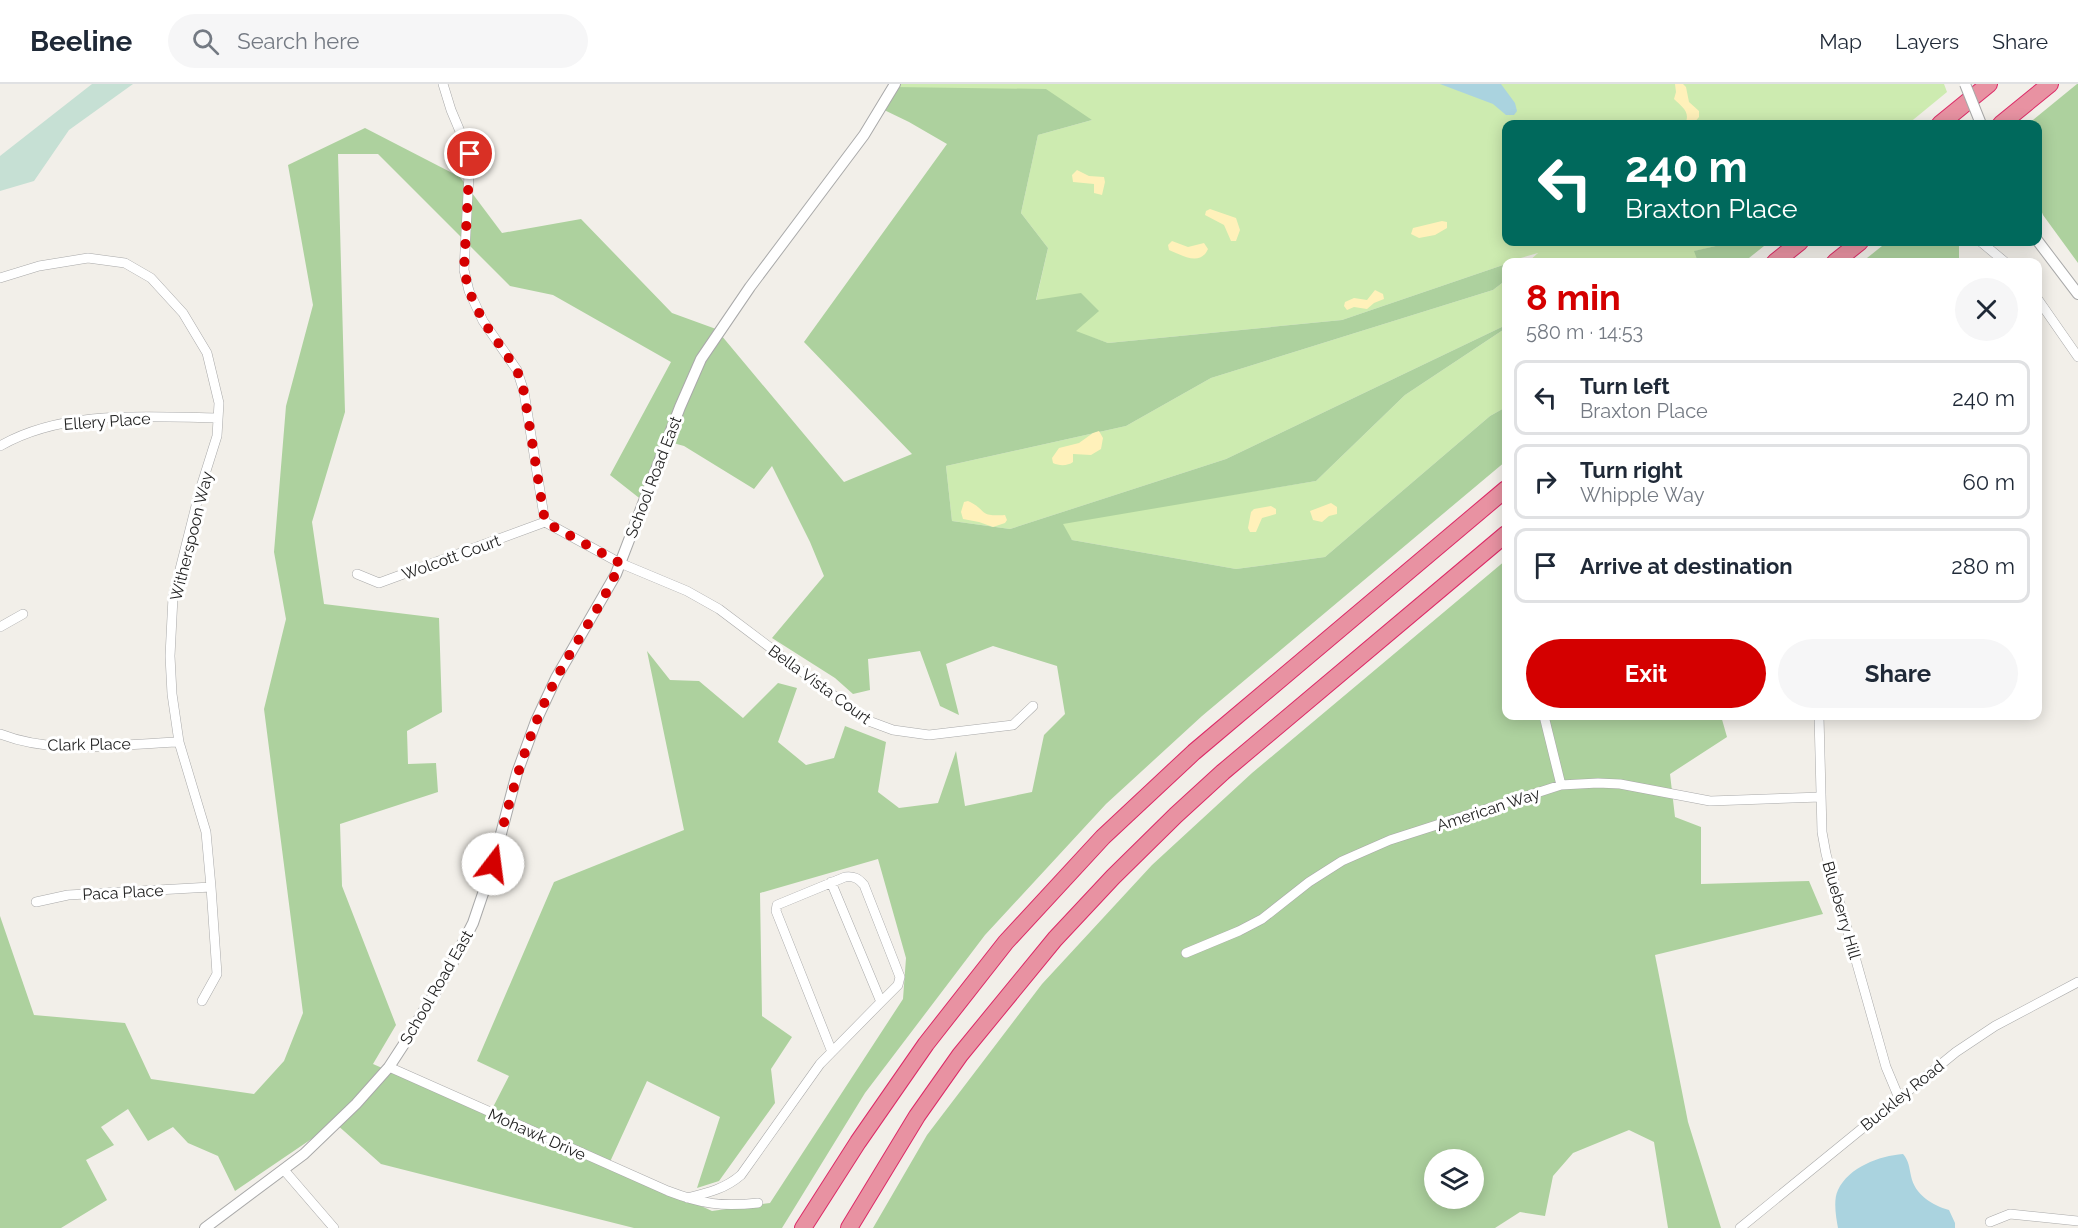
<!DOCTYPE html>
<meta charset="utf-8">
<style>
body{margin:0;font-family:Raleway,sans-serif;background:#f6f6f7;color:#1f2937;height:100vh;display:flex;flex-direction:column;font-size:22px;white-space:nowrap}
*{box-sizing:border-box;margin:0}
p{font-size:20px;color:#747a83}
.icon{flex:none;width:33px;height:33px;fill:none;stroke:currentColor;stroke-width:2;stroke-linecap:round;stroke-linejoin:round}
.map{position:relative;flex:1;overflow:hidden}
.sheet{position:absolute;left:1502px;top:174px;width:540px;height:462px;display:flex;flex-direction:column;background:#fff;border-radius:12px;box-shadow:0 3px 15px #0003}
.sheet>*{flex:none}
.hud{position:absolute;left:1502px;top:36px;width:540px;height:126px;border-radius:12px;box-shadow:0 3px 15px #0003;background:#00695c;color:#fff;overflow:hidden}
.fabs{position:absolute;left:1424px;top:1065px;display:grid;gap:12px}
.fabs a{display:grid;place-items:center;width:60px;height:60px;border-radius:50%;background:#fff;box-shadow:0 3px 15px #0003;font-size:30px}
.pin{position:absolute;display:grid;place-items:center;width:51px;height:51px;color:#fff;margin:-26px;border:3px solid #fff;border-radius:50%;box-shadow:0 2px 6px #0007}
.me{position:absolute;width:66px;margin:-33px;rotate:15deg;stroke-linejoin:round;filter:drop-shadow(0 0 4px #0008)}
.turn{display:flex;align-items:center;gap:21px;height:126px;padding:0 24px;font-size:27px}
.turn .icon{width:78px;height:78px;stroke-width:2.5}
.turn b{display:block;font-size:42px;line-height:51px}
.round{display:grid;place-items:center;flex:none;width:63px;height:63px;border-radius:32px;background:#f6f6f7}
.head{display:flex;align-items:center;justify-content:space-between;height:102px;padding:0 24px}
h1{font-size:36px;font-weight:700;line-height:45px;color:#d40000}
.cta{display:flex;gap:12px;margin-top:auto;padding:12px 24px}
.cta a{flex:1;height:69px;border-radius:36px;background:#d40000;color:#fff;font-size:24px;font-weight:700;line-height:69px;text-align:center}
.cta a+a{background:#f6f6f7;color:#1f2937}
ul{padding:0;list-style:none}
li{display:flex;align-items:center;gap:18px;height:75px;margin:0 12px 9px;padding:0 12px;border:3px solid #e0e1e3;border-radius:12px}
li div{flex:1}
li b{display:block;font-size:22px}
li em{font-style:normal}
header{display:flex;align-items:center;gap:36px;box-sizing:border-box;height:84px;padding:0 30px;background:#fff;border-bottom:2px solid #e0e1e3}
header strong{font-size:28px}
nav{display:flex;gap:33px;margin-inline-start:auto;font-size:21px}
.search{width:420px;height:54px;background:#f6f6f7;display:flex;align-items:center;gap:15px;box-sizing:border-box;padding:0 21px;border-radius:33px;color:#747a83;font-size:22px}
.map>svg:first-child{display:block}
</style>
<header>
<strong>Beeline</strong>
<div class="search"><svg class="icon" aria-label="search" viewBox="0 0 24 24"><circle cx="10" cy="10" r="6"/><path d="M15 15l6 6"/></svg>Search here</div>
<nav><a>Map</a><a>Layers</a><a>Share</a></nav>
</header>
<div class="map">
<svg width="2078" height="1144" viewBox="0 0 2078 1144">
<rect width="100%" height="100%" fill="#f2efe9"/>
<!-- grass -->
<path fill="#cdebb0" d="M895,0H1944L1947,8L1908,40H1506V158H1733L1695,167L1698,178H1528L1538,169L1506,178V180L1342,236L1108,259L1085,251H1075L1036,217L1048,164L1021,129L1038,51L1092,36L894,3Z
M1506,196V241L1226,375L1010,445L952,437L946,382L1126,342L1211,294L1493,206Z
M1506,244V323L1490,332L1325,473L1236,485L1072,456L1069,452L1045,441L1316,397L1405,311Z"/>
<!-- forest -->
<path fill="#add19e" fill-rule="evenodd" d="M2077,0H2078V179L2043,131L2037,116V40H2028Z
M894,3L1046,5L1092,36L1038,51L1021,129L1048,164L1036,216L1081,209L1099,227L1076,247L1108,259L1342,236L1506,180V196L1493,206L1211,294L1126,342L946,382L952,437L1010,445L1226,375L1506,241V244L1405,311L1316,397L1063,440L1072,456L1236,485L1325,473L1490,332L1506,323V377L1202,632L1106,720L985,851L865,1009L782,1144H634L381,1080L335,1039L235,1107L218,1072L188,1059L173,1043L148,1057L128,1025L101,1043L114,1061L86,1076L107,1116L61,1144H0V832L34,931L125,939L151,995L254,1010L284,977L303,929L264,625L286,535L274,468L286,322L313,221L288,81L365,44L460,93L502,149L581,135L672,229L716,245L844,398L912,370L804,258L947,60L909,38L880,24ZM338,70H378L510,202L553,211L671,278L610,391L643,417L666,357L684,362L754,405L772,382L810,458L824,492L772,554L835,594L853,610L870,606L868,575L920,567L940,622L959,631L946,580L993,562L1057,582L1065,630L1044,651L1032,708L965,722L956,667L938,719L899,724L878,708L886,658L845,642L834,674L806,681L778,658L797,604L778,599L743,634L699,597L670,596L647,567L684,746L554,798L477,977L509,992L489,1031L373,980L396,941L342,802L340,740L438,708L436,679L408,680L407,647L442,628L439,534L324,520L312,438L345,328ZM878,775L906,874L903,915L770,1119L712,1127L609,1080L647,997L720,1033L697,1104L719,1097L775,1019L771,985L792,953L762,932L760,809Z
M1733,158H1769L1744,178H1698L1694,167Z
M1887,158H1959V178H1862Z
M1506,476V632H1721L1727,653L1670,690L1675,733L1701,743V800L1809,797L1823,830L1655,871L1688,1038L1721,1144H1668L1654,1058L1629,1046L1573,1069L1553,1092L1545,1132L1520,1128L1495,1144H873L927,1051L1042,900L1152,781L1252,689ZM1434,1076H1473V1114H1434Z"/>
<!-- wetland -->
<path fill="#c6e0d4" d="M92,0H133L69,46L34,97L0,107V72Z"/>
<!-- sand -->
<path fill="#fff1ba" d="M1675,0H1683L1686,3L1689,18L1699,27V33L1693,40H1685C1691,28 1682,23 1674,15L1676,8Z
M1077,86L1089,92L1104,93L1105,98L1102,111L1094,109V100L1073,98L1072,91Z
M1210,125L1236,134L1240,146L1236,157H1231L1224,141L1205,131L1206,127Z
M1442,137L1447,138V144L1435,151L1419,154L1411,150L1413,144Z
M1172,157L1188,163L1204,159L1208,165C1200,183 1182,171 1169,166L1168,161Z
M1375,206L1383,210L1384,215L1374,219L1367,225L1354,223L1347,226L1344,222L1345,218L1354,214L1367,216Z
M1099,347L1103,354L1101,365L1091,371L1073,370V378C1068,382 1059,382 1053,379L1052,374L1059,364L1079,359L1093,349Z
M968,417C988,426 977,433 1005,431L1007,436L1005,439L993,443L979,438L963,435L961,428L964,418Z
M1331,419L1337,423V430L1329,432L1322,438L1313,436L1310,427Z
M1271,422L1276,425V430L1262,434L1256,448H1250L1248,444L1251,428L1254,425Z"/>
<!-- water -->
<path fill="#aad3df" d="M1440,0H1501L1515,19L1517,27L1514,31H1506L1493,20Z
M1903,1070C1909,1077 1909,1083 1911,1092C1915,1111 1932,1121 1949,1126L1955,1139V1144H1838C1836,1133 1833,1116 1838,1106C1849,1083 1879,1072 1903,1070Z"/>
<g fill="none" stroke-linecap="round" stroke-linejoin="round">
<!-- minor casing -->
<g stroke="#a9a9a9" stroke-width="10">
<path id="minor" d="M443,0L451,26L470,71L464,186L469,207L483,237L517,286L524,308L545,438
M1981,158L2005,178
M0,194L39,182L88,174L125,179L151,194L183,229L207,269L219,319L217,352L200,406L173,513L170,572L172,610L179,658L206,748L211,803L217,890L202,917
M2037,214L2078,273
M0,362C64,325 147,333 218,334
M545,438L620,479L687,507L719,525L866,636L893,646L929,651L1013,641L1033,622
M357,490L379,499L545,438
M0,543L23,530
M1544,632L1561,701
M1819,632L1822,748L1826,770L1886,983L1899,1014
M0,650C56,672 120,660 179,658
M36,818L68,811L211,803
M1186,869L1239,847L1262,835L1309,798L1342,777L1390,756L1561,701L1598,699L1620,700L1710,717L1821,713
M832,968L776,827L777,821L845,793C854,792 858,794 864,801L900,893L898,901L881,918
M389,983L668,1107C702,1120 722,1123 758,1119
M284,1086L334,1144
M687,1114C707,1109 725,1105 741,1091L820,980L881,918L831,798
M1990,1138L2010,1130L2078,1137
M1740,1144L1956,968L1995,942L2078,898"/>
</g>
<!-- tertiary casing -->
<g stroke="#a9a9a9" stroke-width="12">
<path id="tertiary" d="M2037,156L2078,210
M205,1144L304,1070L356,1020L389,983L404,960L451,882L473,839L493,780L517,689L536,637L556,594L616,490L680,323L701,275L750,203L864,51L895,0"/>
</g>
<!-- motorway casing -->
<g stroke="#dc2a67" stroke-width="18">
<path id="motorway" d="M1940,40L1989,0
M2001,40L2050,0
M1775,178L1800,158
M1835,178L1860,158
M803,1144L858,1058L926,960L1006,858L1103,753L1194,668L1506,405
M849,1144L917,1032L960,971L1055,855L1113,793L1176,731L1223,688L1506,450"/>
</g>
<!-- minor -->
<use href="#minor" stroke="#fff" stroke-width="9"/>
<!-- tertiary -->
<use href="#tertiary" stroke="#fff" stroke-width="10"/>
<!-- motorway -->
<use href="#motorway" stroke="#e892a2" stroke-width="16"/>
<!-- tertiary-bridge casing -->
<g stroke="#a9a9a9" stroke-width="12" stroke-linecap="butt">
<path id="tertiary-bridge" d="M1965,0L1981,40"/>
</g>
<!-- tertiary-bridge -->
<use href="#tertiary-bridge" stroke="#fff" stroke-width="10"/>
</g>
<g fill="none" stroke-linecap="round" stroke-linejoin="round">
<!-- route -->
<path stroke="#d40000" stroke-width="10" stroke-dasharray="0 18" d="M470,70L464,186L469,207L483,237L517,286L524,308L545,438L620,479C604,520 576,556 556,595C525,654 510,716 493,780"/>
</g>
<g text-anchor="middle" stroke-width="6" stroke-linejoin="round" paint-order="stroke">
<!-- street labels -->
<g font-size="16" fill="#222" stroke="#fff">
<text transform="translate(107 337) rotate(-4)" y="6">Ellery Place</text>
<text transform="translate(653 393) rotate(-69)" y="6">School Road East</text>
<text transform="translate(191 452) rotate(-76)" y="6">Witherspoon Way</text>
<text transform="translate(451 473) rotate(-20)" y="6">Wolcott Court</text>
<text transform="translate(820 600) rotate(36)" y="6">Bella Vista Court</text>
<text transform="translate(89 660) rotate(-1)" y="6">Clark Place</text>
<text transform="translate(1488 725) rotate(-18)" y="6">American Way</text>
<text transform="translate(123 808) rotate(-3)" y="6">Paca Place</text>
<text transform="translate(1842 826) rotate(74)" y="6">Blueberry Hill</text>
<text transform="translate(436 903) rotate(-60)" y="6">School Road East</text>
<text transform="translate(1902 1011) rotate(-39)" y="6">Buckley Road</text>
<text transform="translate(537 1050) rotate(24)" y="6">Mohawk Drive</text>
</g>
</g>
</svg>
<div class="fabs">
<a><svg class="icon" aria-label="layers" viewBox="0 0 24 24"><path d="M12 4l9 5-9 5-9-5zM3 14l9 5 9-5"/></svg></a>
</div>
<div class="pin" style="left:470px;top:70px;background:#d93025"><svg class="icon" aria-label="arrive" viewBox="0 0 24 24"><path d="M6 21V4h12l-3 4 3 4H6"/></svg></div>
<svg class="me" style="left:493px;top:780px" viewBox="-20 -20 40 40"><circle r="19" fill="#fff"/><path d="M0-13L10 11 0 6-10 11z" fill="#d40000"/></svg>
<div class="hud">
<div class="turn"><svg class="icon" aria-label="left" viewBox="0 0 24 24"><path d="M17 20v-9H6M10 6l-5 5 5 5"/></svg><div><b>240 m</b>Braxton Place</div></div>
</div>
<section class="sheet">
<div class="head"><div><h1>8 min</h1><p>580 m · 14:53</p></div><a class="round"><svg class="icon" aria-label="close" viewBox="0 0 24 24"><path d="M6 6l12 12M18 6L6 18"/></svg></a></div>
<ul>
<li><svg class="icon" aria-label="left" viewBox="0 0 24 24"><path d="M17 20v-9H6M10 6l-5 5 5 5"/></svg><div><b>Turn left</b><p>Braxton Place</p></div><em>240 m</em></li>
<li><svg class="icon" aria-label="right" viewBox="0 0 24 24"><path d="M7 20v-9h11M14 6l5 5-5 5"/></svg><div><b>Turn right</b><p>Whipple Way</p></div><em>60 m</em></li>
<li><svg class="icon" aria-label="arrive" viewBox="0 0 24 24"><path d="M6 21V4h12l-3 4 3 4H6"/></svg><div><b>Arrive at destination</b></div><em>280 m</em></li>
</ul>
<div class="cta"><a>Exit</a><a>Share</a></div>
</section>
</div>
